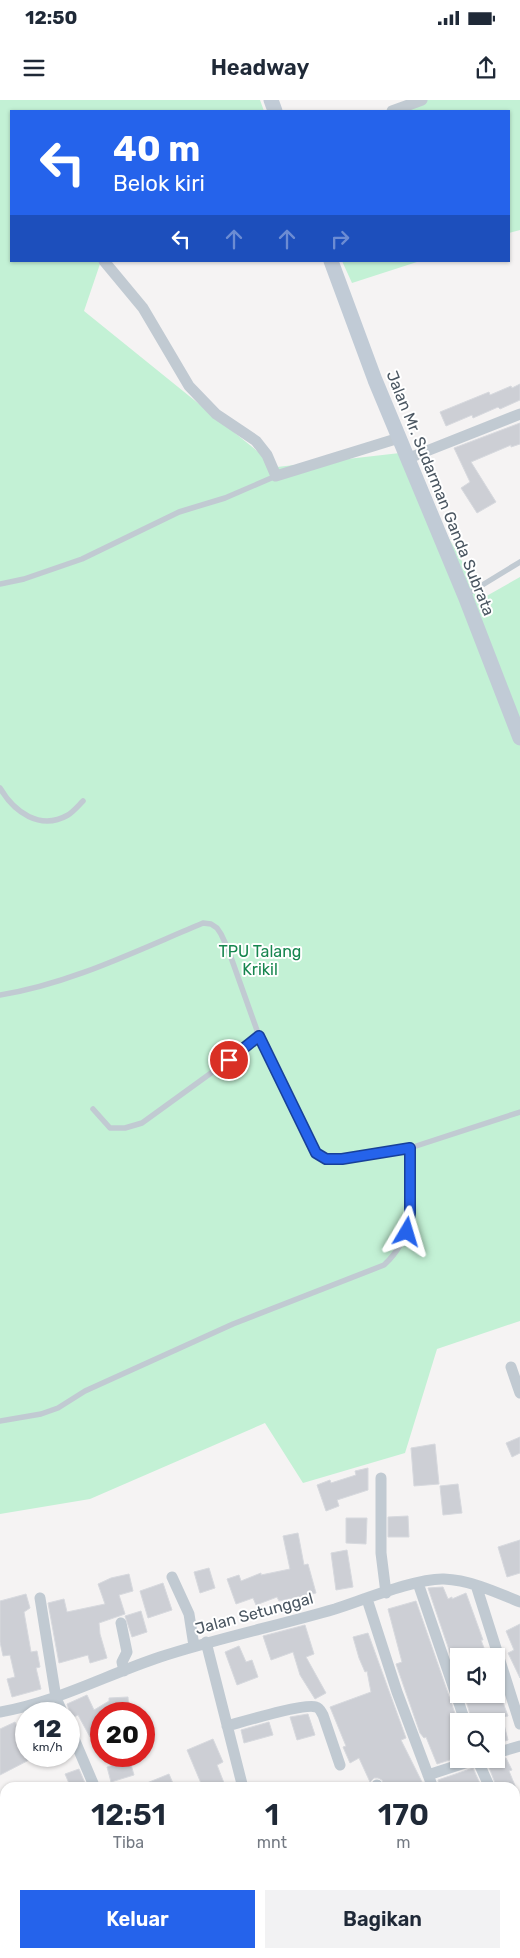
<!DOCTYPE html>
<html lang="id">
<style>
body{margin:0;font-family:Rubik,sans-serif;background:#f2f2f3;color:#1f2937;height:100vh;display:flex;flex-direction:column;font-size:19px;white-space:nowrap}
*{box-sizing:border-box;margin:0}
p{font-size:16px;color:#747a83}
.icon{flex:none;width:28px;height:28px;fill:none;stroke:currentColor;stroke-width:2;stroke-linecap:round;stroke-linejoin:round}
.map{position:relative;flex:1;overflow:hidden}
.details{position:absolute;left:0px;top:1682px;width:520px;height:176px;display:flex;flex-direction:column;background:#fff;border-radius:15px 15px 0 0;box-shadow:0 1px 4px #0004}
.details>*{flex:none}
.banner{position:absolute;left:10px;top:10px;width:500px;height:152px;border-radius:0px;box-shadow:0 1px 4px #0004;background:#2563eb;color:#fff;overflow:hidden}
.controls{position:absolute;left:450px;top:1548px;display:grid;gap:10px}
.controls a{display:grid;place-items:center;width:55px;height:55px;border-radius:0px;background:#fff;box-shadow:0 1px 4px #0004;font-size:25px}
.speed{position:absolute;left:15px;top:1602px;display:flex;gap:10px;font-size:25px;font-weight:700;text-align:center}
.speed>*{display:grid;place-content:center;width:65px;height:65px;border-radius:50%;background:#fff;box-shadow:0 1px 4px #0004;line-height:1}
.speed small{font-size:12px;font-weight:400}
.speed .limit{border:8px solid #d22;background:#fff;color:#111}
.pin{position:absolute;display:grid;place-items:center;width:42px;height:42px;color:#fff;margin:-21px;border:2px solid #fff;border-radius:50%;box-shadow:0 1px 5px #0007}
.me{position:absolute;width:55px;margin:-28px;rotate:7deg;stroke-linejoin:round;filter:drop-shadow(0 0 4px #0008)}
.turn{display:flex;align-items:center;gap:18px;height:105px;padding:0 20px;font-size:22px}
.turn .icon{width:65px;height:65px;stroke-width:2.5}
.turn b{display:block;font-size:35px;line-height:42px}
.lanes{display:flex;align-items:center;height:48px;padding:0 20px;background:#0003;justify-content:center;gap:25px;direction:ltr}
.lanes .off{opacity:.35}
.eta{display:flex;justify-content:space-evenly;align-items:center;height:85px;text-align:center}
.eta b{font-size:30px;font-weight:600;line-height:35px}
.action{display:flex;gap:10px;margin-top:auto;padding:10px 20px}
.action a{flex:1;height:58px;border-radius:0px;background:#2563eb;color:#fff;font-size:20px;font-weight:600;line-height:58px;text-align:center}
.action a+a{background:#f2f2f3;color:#1f2937}
.status{display:flex;justify-content:space-between;align-items:center;height:35px;padding:0 25px;background:#fff;direction:ltr}
.status svg{height:14px;fill:currentColor}
header{display:flex;justify-content:space-between;align-items:center;height:65px;padding:0 20px;background:#fff;font-size:22px;font-weight:600}
.map>svg:first-child{display:block}
</style>
<div class="status"><b>12:50</b><svg viewBox="0 0 49 12"><path d="M0 12V9h3v3zM5 12V6h3v6zM10 12V3h3v9zM15 12V0h3v12zM26 1h20v11H26zM47 4h2v5h-2z"/></svg></div>
<header><svg class="icon" aria-label="menu" viewBox="0 0 24 24"><path d="M4 6h16M4 12h16M4 18h16"/></svg>Headway<svg class="icon" aria-label="share" viewBox="0 0 24 24"><path d="M12 15V3M7 8l5-5 5 5M5 13v7h14v-7"/></svg></header>
<div class="map">
<svg width="520" height="1858" viewBox="0 0 520 1858">
<rect width="100%" height="100%" fill="#f5f3f3"/>
<!-- green -->
<path fill="#c3f1d5" d="M0,0H260L264,11H11V161H101L84,211L277,367L400,353L483,498L520,477V1221L437,1249L405,1353L303,1383L265,1323L90,1399L0,1414Z
M419,0H520V130L509,133V11H388Z
M342,161H420L352,183Z"/>
<!-- building -->
<path fill="#cdcfd5" stroke="#d7d9de" d="M520,284V300L500,309L498,307L473,318L472,315L446,326L440,312L489,292L490,295L511,286L512,288Z
M520,323V344L511,347V345L471,362L496,402L477,413L461,388L470,382L454,348Z
M520,1337V1353L512,1357L506,1343Z
M435,1344L439,1384L414,1386L411,1348Z
M368,1368V1390L337,1400L339,1406L326,1411L317,1385L330,1380L331,1383L356,1375L355,1371Z
M458,1384L462,1413L443,1415L440,1386Z
M408,1416L409,1437H388V1417Z
M346,1418H367L366,1444L346,1443Z
M298,1433L304,1465L308,1464L316,1493L279,1501L277,1497L256,1505L253,1498L236,1504L227,1479L239,1475L241,1481L261,1473V1475L290,1469L283,1436Z
M520,1440V1473L507,1477L498,1447Z
M347,1450L353,1487L336,1490L331,1453Z
M209,1468L215,1488L200,1493L194,1472Z
M129,1474L133,1491L119,1495L125,1514L99,1523L100,1534L107,1558L90,1563L88,1555L59,1563L48,1503L64,1499L67,1512L105,1504L98,1484L111,1478Z
M163,1483L172,1510L148,1518L140,1491Z
M443,1487L448,1499L452,1497V1499L466,1493L483,1540H481L487,1556H459V1579L428,1488Z
M26,1494L30,1508L24,1512L31,1552L37,1551L40,1567L36,1568L41,1589L12,1597L7,1579L15,1577L10,1555L3,1556L0,1542V1501Z
M416,1501L459,1625V1631L454,1633L459,1644V1657L437,1664L426,1637L424,1638L420,1633L396,1564L402,1562L388,1509Z
M141,1511L147,1532L132,1537L125,1516Z
M520,1524V1578L508,1553L514,1550L506,1531Z
M305,1525L314,1554L306,1557L326,1593L315,1599L300,1575L293,1552L271,1560L263,1536Z
M368,1533L406,1638L401,1640L425,1688H385L382,1680L378,1678H374L370,1682L359,1658L350,1663L343,1647L346,1646L330,1607L371,1592L367,1571L365,1572L359,1558L353,1537Z
M239,1546L246,1562L252,1560L258,1577L237,1585L225,1552Z
M464,1594H500L508,1616L502,1617L508,1640L499,1643V1644L496,1645V1621H472Z
M87,1595L94,1610L109,1601V1598L128,1597L129,1614H101V1631L90,1637L78,1615L72,1618L67,1604Z
M308,1614L315,1635L297,1640L290,1617Z
M15,1622L26,1648V1656H30L31,1659L0,1675V1629Z
M269,1622L273,1635L244,1643L241,1630Z
M213,1639L223,1662L217,1665L226,1688H203L187,1650Z
M506,1658L512,1670L509,1671L516,1688H497L488,1665L496,1660Z
M130,1661L134,1675L111,1682L107,1667Z
M473,1668L482,1688H440L438,1680Z
M79,1669L85,1683L71,1688L65,1674Z
M169,1674L175,1688H137V1687Z"/>
<g fill="none" stroke-linecap="round" stroke-linejoin="round">
<!-- lane -->
<path stroke="#c1cad2" stroke-width="5.5" d="M0,484L24,479L82,459L179,412L225,398L276,376
M466,495L520,462
M0,688C14,712 40,731 68,715C74,711 78,706 83,701
M0,895C70,884 138,850 203,823L211,824L217,828L221,834L228,849L259,936L316,1053L326,1059H342L410,1048L520,1012
M93,1009L110,1028H125L142,1023L229,960L259,936
M0,1321L41,1314L58,1308L85,1291L233,1224L384,1165C420,1132 410,1091 410,1048"/>
<!-- street -->
<path stroke="#c1cad2" stroke-width="11" d="M392,11L422,0
M104,161L143,208L189,286L216,314L256,341L267,355L276,376L399,338
M409,358L520,314
M511,1267L520,1293
M381,1378V1453L386,1493
M172,1477L189,1514L194,1546
M418,1483L465,1621
M476,1485L520,1624
M40,1498L56,1598L63,1614
M367,1499L397,1592L433,1688
M121,1523L127,1552L122,1562L124,1571
M206,1542L243,1688
M0,1612C57,1602 106,1575 160,1557C218,1538 277,1526 335,1509C363,1500 417,1478 444,1479C470,1480 496,1492 520,1502
M227,1626C242,1622 304,1603 316,1607C320,1608 321,1612 323,1615L340,1665
M69,1627L95,1688
M496,1653L520,1646
M428,1675L477,1659L490,1688
M377,1685L378,1688
M515,1745L520,1756
M195,1854L198,1858
M324,1854L326,1858
M395,1854L397,1858
M447,1854L448,1858
M501,1854L503,1858
M113,1858L120,1854
M247,1858L254,1854"/>
<!-- secondary -->
<path stroke="#c1cbd6" stroke-width="15" d="M271,0L275,11
M331,161L375,280L465,496L520,638"/>
</g>
<g fill="none" stroke-linecap="round" stroke-linejoin="round">
<!-- route casing -->
<g stroke="#184099" stroke-width="12">
<path id="route" d="M229,960L259,936L316,1053L326,1059H342L410,1048V1113L407,1132"/>
</g>
<!-- route -->
<use href="#route" stroke="#2563eb" stroke-width="9"/>
</g>
<g text-anchor="middle" stroke-width="4" stroke-linejoin="round" paint-order="stroke">
<!-- street labels -->
<g font-size="16" fill="#4a5661" stroke="#fff">
<text transform="translate(441 393) rotate(68)" y="6">Jalan Mr. Sudarman Ganda Subrata</text>
<text transform="translate(254 1513) rotate(-15)" y="6">Jalan Setunggal</text>
</g>
<!-- park labels -->
<g font-size="16" fill="#17864f" stroke="#fff">
<text x="260" y="857">TPU Talang<tspan x="260" dy="18">Krikil</tspan></text>
</g>
</g>
</svg>
<div class="controls">
<a><svg class="icon" aria-label="sound" viewBox="0 0 24 24"><path d="M4 9h4l5-4v14l-5-4H4zM17 9q2 3 0 6"/></svg></a>
<a><svg class="icon" aria-label="search" viewBox="0 0 24 24"><circle cx="10" cy="10" r="6"/><path d="M15 15l6 6"/></svg></a>
</div>
<div class="speed"><div>12<small>km/h</small></div><div class="limit">20</div></div>
<div class="pin" style="left:229px;top:960px;background:#d93025"><svg class="icon" aria-label="arrive" viewBox="0 0 24 24"><path d="M6 21V4h12l-3 4 3 4H6"/></svg></div>
<svg class="me" style="left:407px;top:1132px" viewBox="-20 -20 40 40"><path d="M0-17L14 15 0 8-14 15z" fill="#2563eb" stroke="#fff" stroke-width="4"/></svg>
<div class="banner">
<div class="turn"><svg class="icon" aria-label="left" viewBox="0 0 24 24"><path d="M17 20v-9H6M10 6l-5 5 5 5"/></svg><div><b>40 m</b>Belok kiri</div></div>
<div class="lanes"><svg class="icon" aria-label="left" viewBox="0 0 24 24"><path d="M17 20v-9H6M10 6l-5 5 5 5"/></svg><svg class="icon off" aria-label="ahead" viewBox="0 0 24 24"><path d="M12 20V5M6 11l6-6 6 6"/></svg><svg class="icon off" aria-label="ahead" viewBox="0 0 24 24"><path d="M12 20V5M6 11l6-6 6 6"/></svg><svg class="icon off" aria-label="right" viewBox="0 0 24 24"><path d="M7 20v-9h11M14 6l5 5-5 5"/></svg></div>
</div>
<section class="details">
<div class="eta">
<div><b>12:51</b><p>Tiba</p></div>
<div><b>1</b><p>mnt</p></div>
<div><b>170</b><p>m</p></div>
</div>
<div class="action"><a>Keluar</a><a>Bagikan</a></div>
</section>
</div>
